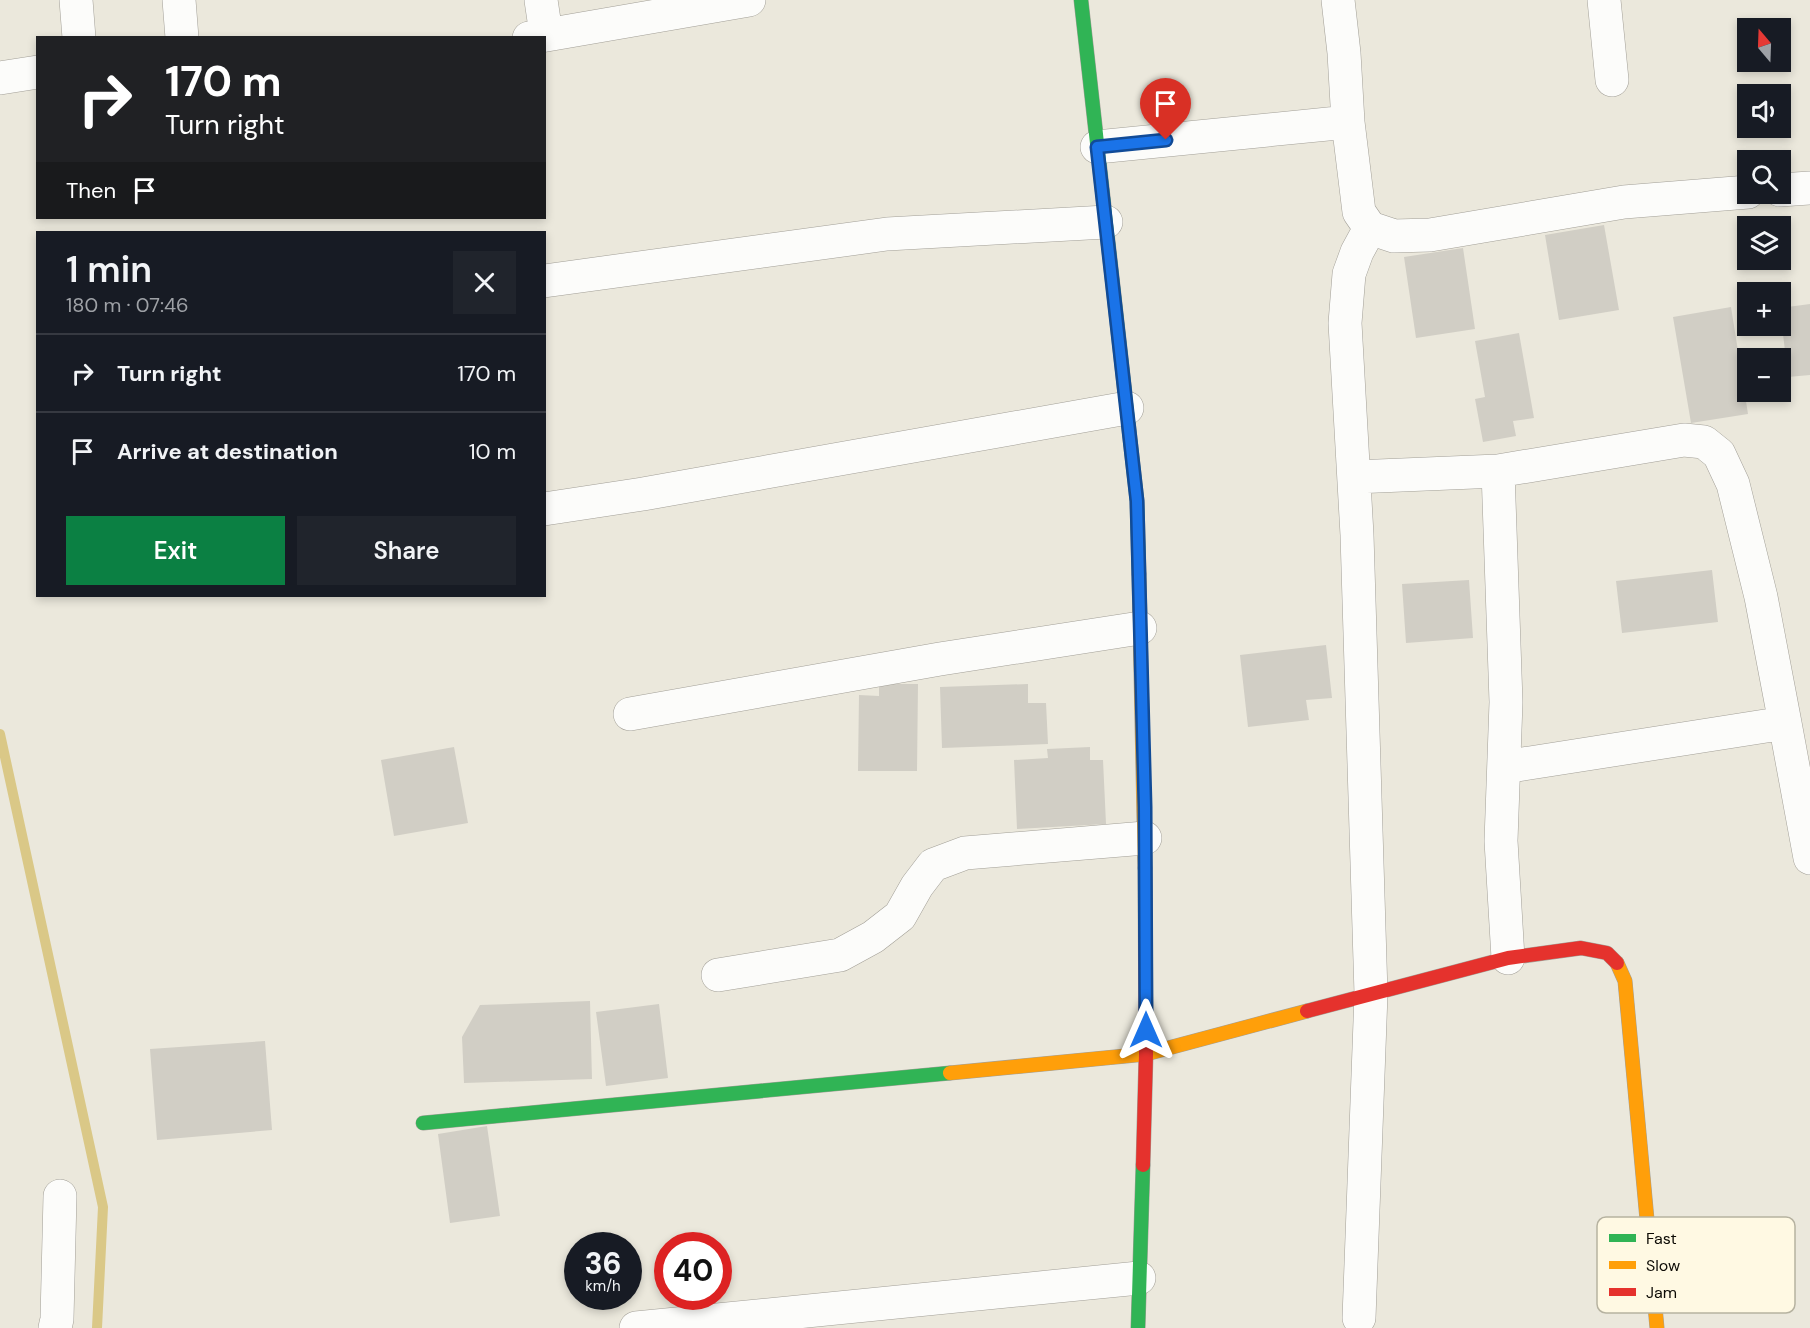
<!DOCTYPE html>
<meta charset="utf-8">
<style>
body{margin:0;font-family:"DM Sans",sans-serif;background:#20242c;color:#f1f3f6;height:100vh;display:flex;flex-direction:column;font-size:22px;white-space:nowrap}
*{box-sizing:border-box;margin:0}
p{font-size:20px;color:#9ea1a6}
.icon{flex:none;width:33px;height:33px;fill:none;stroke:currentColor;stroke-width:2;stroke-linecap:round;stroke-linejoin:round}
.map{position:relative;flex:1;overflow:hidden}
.drawer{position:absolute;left:36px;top:231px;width:510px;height:366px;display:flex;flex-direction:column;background:#171b24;border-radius:0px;box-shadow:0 3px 9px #0003}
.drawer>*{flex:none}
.banner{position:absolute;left:36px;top:36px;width:510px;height:183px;border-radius:0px;box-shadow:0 3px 9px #0003;background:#202124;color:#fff;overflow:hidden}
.needle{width:39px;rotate:341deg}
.tools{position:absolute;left:1737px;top:18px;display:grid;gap:12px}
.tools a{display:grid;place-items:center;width:54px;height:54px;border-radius:0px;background:#171b24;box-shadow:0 3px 9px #0003;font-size:30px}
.speed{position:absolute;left:564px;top:1232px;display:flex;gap:12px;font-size:30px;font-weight:700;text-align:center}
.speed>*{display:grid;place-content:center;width:78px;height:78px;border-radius:50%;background:#171b24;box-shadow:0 3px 9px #0003;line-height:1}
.speed small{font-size:15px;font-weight:400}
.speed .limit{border:9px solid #d22;background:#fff;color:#111}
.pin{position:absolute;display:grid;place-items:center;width:51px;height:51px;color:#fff;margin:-62px -26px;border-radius:50% 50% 50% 0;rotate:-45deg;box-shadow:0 0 6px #0007}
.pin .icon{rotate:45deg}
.me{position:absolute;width:66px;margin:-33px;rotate:0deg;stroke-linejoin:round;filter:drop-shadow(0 0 4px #0008)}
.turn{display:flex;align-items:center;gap:21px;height:126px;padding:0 30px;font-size:27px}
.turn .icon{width:78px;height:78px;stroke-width:2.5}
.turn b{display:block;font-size:42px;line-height:51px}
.then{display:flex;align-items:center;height:57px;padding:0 30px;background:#0003;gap:12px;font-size:22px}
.round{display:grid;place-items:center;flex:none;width:63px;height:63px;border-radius:0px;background:#20242c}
.overview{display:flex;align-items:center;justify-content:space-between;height:102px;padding:0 30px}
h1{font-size:36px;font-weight:600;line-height:45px}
.action{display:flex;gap:12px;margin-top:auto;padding:12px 30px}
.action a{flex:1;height:69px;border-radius:0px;background:#0b8043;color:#fff;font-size:24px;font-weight:600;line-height:69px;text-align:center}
.action a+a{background:#20242c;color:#f1f3f6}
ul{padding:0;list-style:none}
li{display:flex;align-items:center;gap:18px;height:78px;padding:0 30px;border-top:2px solid #363941}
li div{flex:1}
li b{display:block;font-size:22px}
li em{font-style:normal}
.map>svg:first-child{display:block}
</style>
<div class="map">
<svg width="1810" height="1328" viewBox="0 0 1810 1328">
<rect width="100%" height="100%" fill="#ebe8dc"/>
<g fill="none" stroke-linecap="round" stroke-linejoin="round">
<!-- stream -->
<path stroke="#dac887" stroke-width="10" d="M0,734L103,1207L97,1328"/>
</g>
<!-- building -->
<path fill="#d1cec5" d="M1604,225L1619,310L1559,320L1545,235Z
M1463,248L1475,329L1416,338L1404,257Z
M1810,304V375L1788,377L1780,308Z
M1731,307L1748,414L1691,423L1673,317Z
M1519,333L1534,418L1513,421L1516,436L1483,442L1475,399L1485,397L1475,341Z
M1712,570L1718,622L1622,633L1616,581Z
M1469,580L1473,638L1406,643L1402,584Z
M1326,645L1332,698L1306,700L1309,720L1248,727L1240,655Z
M879,684H918L917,771H858L859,695L879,696Z
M1028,684V703H1046L1048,744L942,748L940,687Z
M454,747L468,823L394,836L381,760Z
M1090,747V760H1103L1106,824L1017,829L1014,760L1048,758L1047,749Z
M590,1001L592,1079L464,1083L462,1037L480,1005Z
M659,1004L668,1078L606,1086L596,1012Z
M265,1041L272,1130L157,1140L150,1049Z
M487,1126L500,1216L450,1223L438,1134Z"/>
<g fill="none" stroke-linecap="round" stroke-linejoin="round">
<!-- street casing -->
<g stroke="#a29f97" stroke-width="34">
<path id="street" d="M76,0L79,38
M179,0L182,38
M541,0L546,34
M1338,0L1344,53L1348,122L1359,212L1370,228L1394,236L1430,235L1624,202L1748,192
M1604,0L1612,80
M529,38L749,0
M0,78L38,72
M1097,147L1348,122
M1780,190L1810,188
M544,281L887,234L1106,222
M1498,471L1506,702L1501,841L1508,958
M1354,477L1498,471L1684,440L1704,442L1719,454L1733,484L1761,597L1785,723L1504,767
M544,509L643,494L1127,408
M630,714L940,659L1140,628
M1785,723L1810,858
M718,975L840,955L873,937L900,916L917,886L933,865L965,853L1145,838
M1359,1318L1371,994L1357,535L1345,323L1349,274L1357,252L1370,228
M55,1328L57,1319L60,1196
M636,1328L1139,1278"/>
</g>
<!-- fast casing -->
<g stroke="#a29f97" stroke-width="15">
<path id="fast" d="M1081,0L1137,501L1139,574
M423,1123L950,1073
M1138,1328L1143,1165"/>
</g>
<!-- slow casing -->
<g stroke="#a29f97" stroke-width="15">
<path id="slow" d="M1139,574L1145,868
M1617,963L1625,981L1657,1328
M950,1073L1146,1054L1307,1011"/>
</g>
<!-- jam casing -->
<g stroke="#a29f97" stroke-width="15">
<path id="jam" d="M1307,1011L1508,958L1581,948L1607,953L1617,963
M1143,1165L1146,1054L1145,868"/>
</g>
<!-- street -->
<use href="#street" stroke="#fcfcfa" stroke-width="33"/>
<!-- fast -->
<use href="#fast" stroke="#30b455" stroke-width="14"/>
<!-- slow -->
<use href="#slow" stroke="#ff9f0a" stroke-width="14"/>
<!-- jam -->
<use href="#jam" stroke="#e5322d" stroke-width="14"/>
</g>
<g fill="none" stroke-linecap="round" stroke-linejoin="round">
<!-- route casing -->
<g stroke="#114b97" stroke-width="15">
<path id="route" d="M1146,1030L1145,807L1137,501L1097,147L1166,140"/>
</g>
<!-- route -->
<use href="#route" stroke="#1a73e8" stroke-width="10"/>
</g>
<!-- legend -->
<rect x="1597" y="1217" width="198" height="96" rx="9" fill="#fff9e3" stroke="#b6b2a0" stroke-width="1.5"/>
<rect x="1609" y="1234" width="27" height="8" fill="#30b455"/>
<rect x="1609" y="1261" width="27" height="8" fill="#ff9f0a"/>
<rect x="1609" y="1288" width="27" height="8" fill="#e5322d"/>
<g font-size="16" fill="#0d0b05">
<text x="1646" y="1244">Fast</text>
<text x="1646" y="1271">Slow</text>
<text x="1646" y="1298">Jam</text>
</g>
</svg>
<div class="tools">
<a><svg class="needle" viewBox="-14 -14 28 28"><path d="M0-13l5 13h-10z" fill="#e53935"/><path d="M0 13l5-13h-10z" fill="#9ea1a6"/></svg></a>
<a><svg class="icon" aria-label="sound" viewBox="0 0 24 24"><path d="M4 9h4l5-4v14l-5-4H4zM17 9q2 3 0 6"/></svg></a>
<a><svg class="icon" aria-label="search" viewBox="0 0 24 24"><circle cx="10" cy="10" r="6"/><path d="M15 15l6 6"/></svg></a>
<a><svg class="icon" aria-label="layers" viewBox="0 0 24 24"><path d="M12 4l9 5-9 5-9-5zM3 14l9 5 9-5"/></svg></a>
<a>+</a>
<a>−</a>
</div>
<div class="speed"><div>36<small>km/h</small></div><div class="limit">40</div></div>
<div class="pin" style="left:1166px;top:140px;background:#d93025"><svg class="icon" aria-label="arrive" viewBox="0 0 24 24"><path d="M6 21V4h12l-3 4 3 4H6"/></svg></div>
<svg class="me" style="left:1146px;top:1030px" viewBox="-20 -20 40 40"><path d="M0-17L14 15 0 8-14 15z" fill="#1a73e8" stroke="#fff" stroke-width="4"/></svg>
<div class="banner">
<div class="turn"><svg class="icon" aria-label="right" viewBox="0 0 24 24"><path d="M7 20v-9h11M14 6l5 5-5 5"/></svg><div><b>170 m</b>Turn right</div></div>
<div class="then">Then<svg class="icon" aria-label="arrive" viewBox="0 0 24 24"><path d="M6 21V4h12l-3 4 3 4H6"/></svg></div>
</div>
<section class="drawer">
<div class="overview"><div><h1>1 min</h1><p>180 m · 07:46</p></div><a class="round"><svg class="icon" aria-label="close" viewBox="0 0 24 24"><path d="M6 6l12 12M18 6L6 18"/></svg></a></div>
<ul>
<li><svg class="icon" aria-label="right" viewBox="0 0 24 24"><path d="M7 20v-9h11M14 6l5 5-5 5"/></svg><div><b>Turn right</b></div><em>170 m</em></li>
<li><svg class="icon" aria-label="arrive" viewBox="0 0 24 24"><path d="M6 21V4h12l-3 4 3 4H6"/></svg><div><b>Arrive at destination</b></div><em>10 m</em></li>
</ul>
<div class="action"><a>Exit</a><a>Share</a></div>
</section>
</div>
